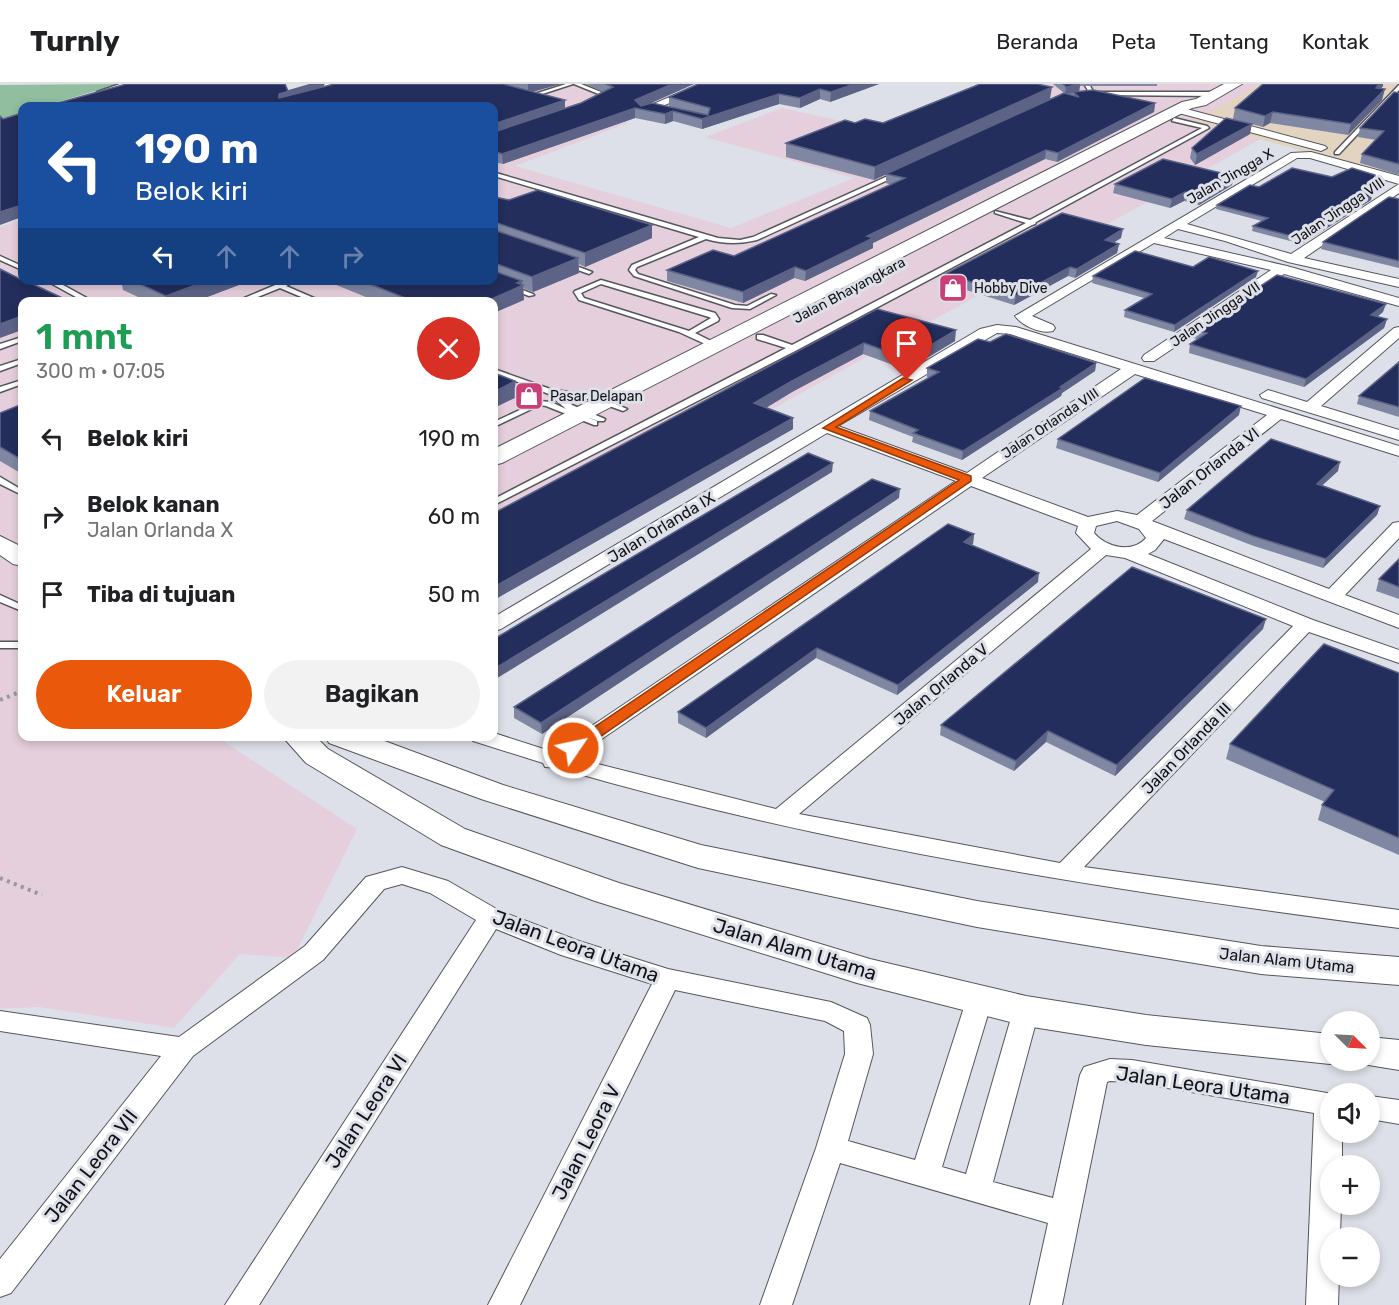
<!DOCTYPE html>
<html lang="id">
<meta charset="utf-8">
<style>
body{margin:0;font-family:Rubik,sans-serif;background:#f2f2f2;color:#202124;height:100vh;display:flex;flex-direction:column;font-size:22px;white-space:nowrap}
*{box-sizing:border-box;margin:0}
p{font-size:20px;color:#757577}
.icon{flex:none;width:33px;height:33px;fill:none;stroke:currentColor;stroke-width:2;stroke-linecap:round;stroke-linejoin:round}
.map{position:relative;flex:1;overflow:hidden}
.side{position:absolute;left:18px;top:213px;width:480px;height:444px;display:flex;flex-direction:column;background:#fff;border-radius:12px;box-shadow:0 3px 9px #0003}
.side>*{flex:none}
.guide{position:absolute;left:18px;top:18px;width:480px;height:183px;border-radius:12px;box-shadow:0 3px 9px #0003;background:#1a4fa0;color:#fff;overflow:hidden}
.needle{width:39px;rotate:114deg}
.tools{position:absolute;left:1320px;top:927px;display:grid;gap:12px}
.tools a{display:grid;place-items:center;width:60px;height:60px;border-radius:50%;background:#fff;box-shadow:0 3px 9px #0003;font-size:30px}
.pin{position:absolute;display:grid;place-items:center;width:51px;height:51px;color:#fff;margin:-62px -26px;border-radius:50% 50% 50% 0;rotate:-45deg;box-shadow:0 0 6px #0007}
.pin .icon{rotate:45deg}
.me{position:absolute;width:66px;margin:-33px;rotate:56deg;stroke-linejoin:round;filter:drop-shadow(0 0 4px #0008)}
.turn{display:flex;align-items:center;gap:21px;height:126px;padding:0 18px;font-size:27px}
.turn .icon{width:78px;height:78px;stroke-width:2.5}
.turn b{display:block;font-size:42px;line-height:51px}
.lanes{display:flex;align-items:center;height:57px;padding:0 18px;background:#0003;justify-content:center;gap:30px;direction:ltr}
.lanes .off{opacity:.35}
.round{display:grid;place-items:center;flex:none;width:63px;height:63px;border-radius:32px;background:#f2f2f2}
.head{display:flex;align-items:center;justify-content:space-between;height:102px;padding:0 18px}
h1{font-size:36px;font-weight:600;line-height:45px;color:#1e9e55}
.primary-button{display:flex;gap:12px;margin-top:auto;padding:12px 18px}
.primary-button a{flex:1;height:69px;border-radius:36px;background:#ea580c;color:#fff;font-size:24px;font-weight:600;line-height:69px;text-align:center}
.primary-button a+a{background:#f2f2f2;color:#202124}
ul{padding:0;list-style:none}
li{display:flex;align-items:center;gap:18px;height:78px;padding:0 18px}
li div{flex:1}
li b{display:block;font-size:22px}
li em{font-style:normal}
header{display:flex;align-items:center;gap:36px;box-sizing:border-box;height:84px;padding:0 30px;background:#fff;border-bottom:2px solid #e0e0e0}
header strong{font-size:28px}
nav{display:flex;gap:33px;margin-inline-start:auto;font-size:21px}
.map>svg:first-child{display:block}
</style>
<header>
<strong>Turnly</strong>
<nav><a>Beranda</a><a>Peta</a><a>Tentang</a><a>Kontak</a></nav>
</header>
<div class="map">
<svg width="1399" height="1221" viewBox="0 0 1399 1221">
<rect width="100%" height="100%" fill="#dde0e8"/>
<!-- commercial -->
<path fill="#e5cfdc" d="M388,0H607L609,21L628,39L515,82L731,144L854,94L705,53L782,24L882,46L986,0H1261L1194,37L1261,55L494,479V218H22V652L217,653L357,745L293,874L240,870L174,944L39,923L0,925V143L22,135V196H494V22Z"/>
<!-- industrial -->
<path fill="#e2d4c1" d="M1261,0H1399V93L1193,37Z"/>
<!-- green -->
<path fill="#91be9e" d="M119,0L44,22H22V29L0,35V1Z"/>
<g fill="none" stroke-linecap="round" stroke-linejoin="round">
<!-- service casing -->
<g stroke="#55575e" stroke-width="3">
<path id="service" d="M120,0H127L102,9L97,8Z
M326,0H333L323,3V1Z
M566,0H573L530,14L525,13Z
M574,0H581L611,12L606,13Z
M1084,0H1089L1095,11H1091Z
M1399,1V6L1339,70H1335V68Z
M1099,8H1216L1219,10L1216,12L1097,11Z
M1174,34L1207,42L1209,44L1036,138L1035,140L1032,141L797,266L494,421V415L786,264L757,255V251H763L792,261L1026,139L995,129V127L1030,136L1202,44L1172,37Z
M899,87L901,88V90L757,156C740,160 723,160 706,155L637,183L635,186L638,190L735,221L747,222L771,210L776,211L750,225L732,224L634,192L629,186L632,181L699,153L494,92V88L496,89L718,154L740,156L753,153Z
M0,172L22,182V186L0,176Z
M564,179H568L592,188L589,190L564,181Z
M494,195L533,210L534,211L529,212L488,196H494Z
M45,196H54L94,218H85Z
M287,196H297L286,202L323,218H313L280,204L245,218H235Z
M601,196L715,229L719,235L718,237L695,249L721,262L714,264L679,248L579,216L574,208L575,207ZM601,200L709,233L711,234L689,247L584,214L581,209Z
M22,253V257L0,265V260Z
M22,275V279L0,287V282Z
M494,285L553,306L594,311L627,325L623,327L590,315L561,311L572,321L605,335L604,337H598L566,325L597,337V341H594L546,322L540,321L494,343V338L539,317L551,318L566,325L549,310L494,289Z
M22,296V300L0,308V303Z
M0,393L22,406V411L0,400Z
M0,511L22,521V527L0,518Z
M0,558H22V564H0Z"/>
</g>
<!-- minor casing -->
<g stroke="#55575e" stroke-width="2">
<path id="minor" d="M700,0H714L646,29L637,27Z
M1179,23L1325,62L1327,64L1321,67L1175,28L1174,26Z
M1311,68L1399,92V100L1310,74H1297L1187,140L1291,170L1399,100V109L1304,174L1399,195V203L1288,178L1225,157L1178,145L1164,154L1287,182L1399,214V222L1284,190L1154,277H1144L1142,274L1144,271L1271,186L1154,159L1032,232L1053,241L1055,244L1053,247C1040,250 1023,242 1015,232L1291,69Z
M997,241L1016,243L1399,362V372L1281,335L1152,437L1329,505L1393,439L1399,438V454L1345,511L1399,531V544L1164,455L1155,466L1148,470L1313,536L1399,566V579L1309,548L1084,783L1399,826V844C1114,807 833,764 558,684L545,683L543,679L473,657L470,652H494V649L553,668L956,397L827,349L501,545L494,547V533L980,245ZM997,249L1010,250L1121,285L967,389L838,342ZM1135,290L1267,331L1137,431L1117,427L1088,433L982,394ZM971,402L1078,442L1076,449L1091,465L776,725L574,674ZM1117,437L1139,445L1146,454C1132,470 1106,463 1094,449L1096,442ZM1106,471L1125,474L1293,542L1060,779L799,730Z
M1399,243V254L1321,322L1399,346V356L1262,314L1260,311L1268,306L1307,318L1394,244Z
M402,783L448,797L500,827L579,857L668,885L831,918L867,934L870,941L873,970L848,1057L915,1076L966,917L970,910L979,907L988,910L992,917L942,1083L966,1090L1013,927L1017,920L1026,917L1035,920L1039,927L993,1098L1053,1114L1080,991L1084,983L1110,975L1132,976L1333,1010H1330V1048H1342V1082H1330V1120H1341L1340,1154H1330V1192H1339L1338,1221H1306L1314,1029L1132,998L1110,997L1107,998L1062,1221H1030L1048,1139L840,1079L792,1221H760L816,1064L845,970L844,947L825,937L675,906L520,1221H488L652,900L561,871L496,845L259,1221H225L476,836L430,809L402,800L384,805L323,876L193,972L11,1209L0,1213V1175L161,972L0,947V927L179,953L305,862L366,793Z
M1370,1012L1399,1016V1040L1370,1035Z"/>
</g>
<!-- secondary casing -->
<g stroke="#55575e" stroke-width="2">
<path id="secondary" d="M1224,0H1242L1206,21L1192,24L502,379L494,381V365L1182,18L1196,15Z
M0,452L22,463V482L13,480L0,471Z
M282,652H315L328,665L465,745L619,799L870,875L1026,912L1146,931L1330,950V976H1342L1330,980L1146,961L1026,942L857,899L595,817L441,761L306,679Z
M325,652H371L503,701L701,761L977,817L1261,862L1399,873V901L1261,890L977,843L698,784L481,715L329,659Z
M1370,953L1399,956V986L1356,979L1355,976H1370Z"/>
</g>
<!-- path -->
<path stroke="#97999f" stroke-width="4" stroke-dasharray="3 4.5" stroke-linecap="butt" d="M0,616L22,607
M0,794L42,811"/>
<!-- service -->
<use href="#service" fill="#fff" fill-rule="evenodd"/>
<!-- minor -->
<use href="#minor" fill="#fff" fill-rule="evenodd"/>
<!-- secondary -->
<use href="#secondary" fill="#fff" fill-rule="evenodd"/>
</g>
<!-- wall -->
<path fill="#8087a2" d="M312,0H324V3L333,0H561L532,8L565,25L581,19L603,8L586,0H694L648,20L678,25L669,22V13L698,0H879L830,18L820,15L800,24L779,20L702,45L673,37L665,40L635,34L503,80L494,78V22L288,7Z
M1053,0H1157V2H1080L1079,7L1155,19L1154,28L1057,78L1045,75L873,159V164L805,197L794,194L743,219L667,197V186L734,172L891,101L886,99V90L874,96L786,73V59L855,39H883L1050,15L1064,9Z
M1383,2L1381,4L1382,16L1348,51L1270,39L1263,43L1233,35L1235,24Z
M1399,9V91L1360,79L1362,70L1376,56L1358,53L1360,44Z
M1250,50L1195,81L1190,74L1192,64Z
M1332,93L1372,111L1371,116L1302,160L1252,147L1253,142L1262,137L1216,125L1217,121L1259,103Z
M1115,100L1232,101L1199,121L1184,117L1170,124L1113,109Z
M494,113L652,141V154L585,183L579,180V189L533,208L523,204L524,216L494,218H378L334,200L333,196H494Z
M1399,115V184L1321,165L1323,158Z
M1121,154L1113,159L1119,160L1117,169L1075,194L1068,192L1014,221L944,199L945,190Z
M1193,183L1256,193L1174,248L1124,233L1125,226L1144,214L1092,199L1093,192Z
M121,196H252L194,218H149L123,206Z
M877,225L955,257L907,286L863,270L792,308L766,324L793,345L494,516Z
M1383,228L1377,233L1387,235L1384,244L1304,303L1189,269L1190,260L1198,255L1193,254L1194,246Z
M990,258L1096,279L1095,287L1062,309L1061,312L962,376L912,358L913,353L869,336L870,327L929,294L927,293V284Z
M1399,278V333L1357,320L1359,312Z
M22,320V390L0,377V329Z
M1239,331L1158,398L1056,364L1058,355Z
M1338,387L1322,401L1380,422L1377,431L1323,484L1251,461L1184,435L1187,426Z
M899,414L542,650L514,634V623Z
M974,450L973,460L972,461L1038,498L897,611L816,574L706,654L678,639V628Z
M1399,475V515L1376,507L1379,495Z
M1263,545L1115,692L1046,658L1014,687L940,651L941,641Z
M1399,589V771L1318,736L1322,721L1325,718L1226,675L1230,660Z"/>
<!-- shaded-wall -->
<path fill="#5c6386" d="M312,0H324V6L280,20L279,10Z
M528,0H561L528,9Z
M672,0H694L638,25L635,16Z
M854,0H879L830,18L831,8Z
M1379,0H1383V2L1373,14L1376,4Z
M1080,1L1079,8H1073V9L1065,10L1066,3Z
M1052,3L1050,15L874,96L875,83Z
M820,5V15L800,24V14Z
M1385,5L1382,16L1348,51L1351,40Z
M779,10V20L702,45V35Z
M565,16V26L494,51V40Z
M1155,19L1154,28L1057,78L1058,69Z
M635,24V34L503,80L502,70Z
M673,27V37L665,40V30Z
M1273,28L1270,39L1263,43L1265,32Z
M1252,40L1250,50L1195,81L1197,70Z
M1046,66L1045,75L873,159V164L805,197L806,187L867,152Z
M1234,92L1232,101L1199,121L1201,112Z
M1185,108L1184,117L1170,124L1172,115Z
M1372,111L1371,116L1302,160L1303,155Z
M22,121V133L0,141V128Z
M652,141V154L585,183V169Z
M1123,145L1121,154L1103,165L1105,156Z
M1119,160L1117,169L1075,194L1077,185Z
M578,174L579,189L533,208L532,193Z
M795,183L794,194L743,219V208Z
M1070,183L1068,192L1014,221L1016,212Z
M1258,187L1256,193L1174,248L1175,241Z
M209,196H252L194,218H168L166,212Z
M522,197V202L523,201L524,216L494,229V218H485Z
M1386,220L1383,228L1369,239L1371,231Z
M22,232V246L0,254V240Z
M1387,235L1384,244L1304,303L1306,295Z
M956,246L955,257L907,286L908,275Z
M864,259L863,270L792,308L754,331V319L792,297Z
M1096,279L1095,287L1062,309L1061,312L962,376L963,367Z
M515,297L517,313L494,324V308Z
M1241,322L1239,331L1158,398L1160,389Z
M793,334V345L494,516V503Z
M1340,378L1338,387L1314,409L1317,400Z
M833,379L832,388L494,596V585Z
M900,405L899,414L542,650L541,639Z
M1380,422L1377,431L1323,484L1326,475Z
M974,450L973,460L963,467L964,458Z
M1039,489L1038,498L897,611L898,601Z
M1266,535L1263,545L1115,692L1117,681Z
M817,564L816,574L706,654V644Z
M1048,647L1046,658L1014,687L1016,677Z"/>
<!-- building -->
<path fill="#242e5c" stroke="#5c6386" stroke-width="1.5" d="M126,0H285L288,7L312,0L279,10V14L334,0H503L565,16L494,40V22H47Z
M606,0H672L635,16L641,22L652,19L708,31L710,24L669,13L698,0H854L831,8L820,5L800,14L779,10L702,35L673,27L665,30L635,24L502,70L494,67V48L581,19L613,3Z
M980,0H1037L1052,3L875,83L786,59L845,36L855,39L865,35L883,39Z
M1063,0H1080L1066,3Z
M1263,0H1379L1376,4L1385,5L1351,40L1273,28L1265,32L1235,24Z
M1093,6L1155,19L1058,69L1046,66L867,152L873,154L806,187L795,183L743,208L667,186L713,166L734,172L905,94L886,90L1064,9L1079,13L1073,8Z
M1394,8L1399,9V80L1362,70L1384,47L1360,44Z
M22,29V121L0,128V32L3,35Z
M1226,34L1252,40L1197,70L1192,64Z
M1163,75L1234,92L1201,112L1185,108L1172,115L1115,100Z
M1292,84L1332,93L1352,84L1375,91L1372,111L1303,155L1253,142L1268,134L1217,121L1250,101L1259,103Z
M538,106L652,141L585,169L494,138V113L509,116Z
M1389,113L1399,115V177L1323,158Z
M1062,129L1123,145L1105,156L1119,160L1077,185L1070,183L1016,212L945,190Z
M494,146L578,174L532,193L494,179Z
M1135,167L1193,183L1209,173L1258,187L1175,241L1125,226L1152,210L1093,192Z
M0,185L22,196H24L69,217L22,218V232L0,240Z
M494,187L522,197L517,199L523,201L485,218H415L360,196H494Z
M1277,191L1386,220L1371,231L1387,235L1306,295L1190,260L1207,249L1194,246Z
M131,196H209L166,212Z
M299,213L310,218H289Z
M877,225L956,246L908,275L864,259L792,297L754,319L793,334L494,503V429Z
M1006,250L1096,279L1060,303L1063,304L963,367L913,349L918,346L870,327L939,288L927,284L978,255L990,258Z
M1399,278V323L1359,312Z
M494,289L515,297L494,308Z
M1145,294L1241,322L1160,389L1058,355Z
M22,320V376L0,363V329Z
M1271,355L1340,378L1317,400L1380,422L1326,475L1253,452L1187,426Z
M808,369L833,379L494,585V555Z
M872,395L900,405L541,639L514,623Z
M948,440L974,450L964,458L1039,489L898,601L817,564L706,644L678,628Z
M1399,475V503L1379,495Z
M1132,483L1266,535L1117,681L1048,647L1016,677L941,641Z
M1324,560L1399,589V754L1322,721L1334,706L1230,660Z"/>
<!-- route -->
<path fill="#ea580c" stroke="#983908" stroke-width="1.5" d="M903,294L912,296L836,343L971,392V397L578,668H568V661L959,396L823,344Z"/>
<!-- icons -->
<defs>
<g id="shop-square" transform="scale(1.5)"><rect x="-9" y="-9" width="18" height="18" rx="4" fill="#c93f76" stroke="#dde0e8"/><path d="M-5-2.5h2.3a2.7 3.5 0 0 1 5.4 0H5L5.5 6h-11ZM-1.5-2.5h3a1.5 2.3 0 0 0-3 0Z" fill="#fff"/></g>
</defs>
<g fill-rule="evenodd">
<use href="#shop-square" x="953" y="204"/>
<use href="#shop-square" x="529" y="312"/>
</g>
<g text-anchor="middle" stroke-width="6" stroke-linejoin="round" paint-order="stroke">
<!-- far-street labels -->
<g font-size="14" fill="#111215" stroke="#dde0e8">
<text transform="translate(1230 92) rotate(-30)" y="5">Jalan Jingga X</text>
<text transform="translate(1338 127) rotate(-34)" y="5">Jalan Jingga VIII</text>
<text transform="translate(849 206) rotate(-28)" y="5">Jalan Bhayangkara</text>
<text transform="translate(1215 230) rotate(-34)" y="5">Jalan Jingga VII</text>
<text transform="translate(1050 339) rotate(-34)" y="5">Jalan Orlanda VIII</text>
</g>
<!-- far-poi labels -->
<g font-size="14" fill="#111215" stroke="#dde0e8" text-anchor="start">
<text x="974" y="209">Hobby Dive</text>
<text x="550" y="317">Pasar Delapan</text>
</g>
<!-- street labels -->
<g font-size="16" fill="#111215" stroke="#dde0e8">
<text transform="translate(1209 384) rotate(-38)" y="6">Jalan Orlanda VI</text>
<text transform="translate(661 443) rotate(-31)" y="6">Jalan Orlanda IX</text>
<text transform="translate(941 600) rotate(-40)" y="6">Jalan Orlanda V</text>
<text transform="translate(1186 664) rotate(-46)" y="6">Jalan Orlanda III</text>
<text transform="translate(1287 876) rotate(6)" y="6">Jalan Alam Utama</text>
</g>
<!-- near-street labels -->
<g font-size="20" fill="#111215" stroke="#dde0e8">
<text transform="translate(576 862) rotate(20)" y="7">Jalan Leora Utama</text>
<text transform="translate(795 865) rotate(17)" y="7">Jalan Alam Utama</text>
<text transform="translate(1203 1001) rotate(8)" y="7">Jalan Leora Utama</text>
<text transform="translate(366 1027) rotate(-57)" y="7">Jalan Leora VI</text>
<text transform="translate(586 1058) rotate(-63)" y="7">Jalan Leora V</text>
<text transform="translate(91 1082) rotate(-52)" y="7">Jalan Leora VII</text>
</g>
</g>
</svg>
<div class="tools">
<a><svg class="needle" viewBox="-14 -14 28 28"><path d="M0-13l5 13h-10z" fill="#e53935"/><path d="M0 13l5-13h-10z" fill="#757577"/></svg></a>
<a><svg class="icon" aria-label="sound" viewBox="0 0 24 24"><path d="M4 9h4l5-4v14l-5-4H4zM17 9q2 3 0 6"/></svg></a>
<a>+</a>
<a>−</a>
</div>
<div class="pin" style="left:907px;top:296px;background:#d93025"><svg class="icon" aria-label="arrive" viewBox="0 0 24 24"><path d="M6 21V4h12l-3 4 3 4H6"/></svg></div>
<svg class="me" style="left:573px;top:664px" viewBox="-20 -20 40 40"><circle r="17" fill="#ea580c" stroke="#fff" stroke-width="3"/><path d="M0-11L8 9 0 5-8 9z" fill="#fff"/></svg>
<div class="guide">
<div class="turn"><svg class="icon" aria-label="left" viewBox="0 0 24 24"><path d="M17 20v-9H6M10 6l-5 5 5 5"/></svg><div><b>190 m</b>Belok kiri</div></div>
<div class="lanes"><svg class="icon" aria-label="left" viewBox="0 0 24 24"><path d="M17 20v-9H6M10 6l-5 5 5 5"/></svg><svg class="icon off" aria-label="ahead" viewBox="0 0 24 24"><path d="M12 20V5M6 11l6-6 6 6"/></svg><svg class="icon off" aria-label="ahead" viewBox="0 0 24 24"><path d="M12 20V5M6 11l6-6 6 6"/></svg><svg class="icon off" aria-label="right" viewBox="0 0 24 24"><path d="M7 20v-9h11M14 6l5 5-5 5"/></svg></div>
</div>
<section class="side">
<div class="head"><div><h1>1 mnt</h1><p>300 m · 07:05</p></div><a class="round" style="background:#d93025;color:#fff"><svg class="icon" aria-label="close" viewBox="0 0 24 24"><path d="M6 6l12 12M18 6L6 18"/></svg></a></div>
<ul>
<li><svg class="icon" aria-label="left" viewBox="0 0 24 24"><path d="M17 20v-9H6M10 6l-5 5 5 5"/></svg><div><b>Belok kiri</b></div><em>190 m</em></li>
<li><svg class="icon" aria-label="right" viewBox="0 0 24 24"><path d="M7 20v-9h11M14 6l5 5-5 5"/></svg><div><b>Belok kanan</b><p>Jalan Orlanda X</p></div><em>60 m</em></li>
<li><svg class="icon" aria-label="arrive" viewBox="0 0 24 24"><path d="M6 21V4h12l-3 4 3 4H6"/></svg><div><b>Tiba di tujuan</b></div><em>50 m</em></li>
</ul>
<div class="primary-button"><a>Keluar</a><a>Bagikan</a></div>
</section>
</div>
